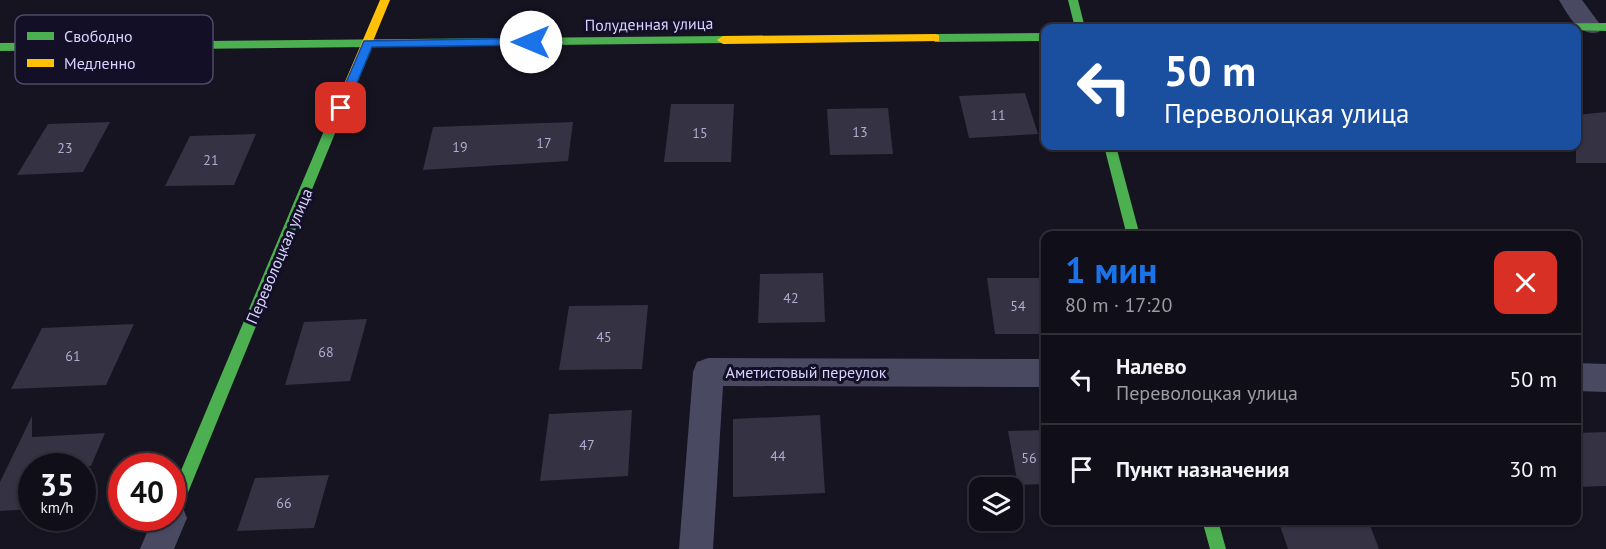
<!DOCTYPE html>
<html lang="ru">
<meta charset="utf-8">
<style>
body{margin:0;font-family:"PT Sans",sans-serif;background:#191822;color:#f1f3f6;height:100vh;display:flex;flex-direction:column;font-size:22px;white-space:nowrap}
*{box-sizing:border-box;margin:0}
p{font-size:20px;color:#9c9ca2}
.icon{flex:none;width:33px;height:33px;fill:none;stroke:currentColor;stroke-width:2;stroke-linecap:round;stroke-linejoin:round}
.map{position:relative;flex:1;overflow:hidden}
.sheet{position:absolute;left:1041px;top:231px;width:540px;height:294px;display:flex;flex-direction:column;background:#100f19;border-radius:12px;box-shadow:0 2px 4px #0004,0 0 0 2px #302f38}
.sheet>*{flex:none}
.hud{position:absolute;left:1041px;top:24px;width:540px;height:126px;border-radius:12px;box-shadow:0 2px 4px #0004,0 0 0 2px #302f38;background:#1a4fa0;color:#fff;overflow:hidden}
.fabs{position:absolute;left:969px;top:477px;display:grid;gap:12px}
.fabs a{display:grid;place-items:center;width:54px;height:54px;border-radius:12px;background:#100f19;box-shadow:0 2px 4px #0004,0 0 0 2px #302f38;font-size:30px}
.speed{position:absolute;left:18px;top:453px;display:flex;gap:12px;font-size:30px;font-weight:700;text-align:center}
.speed>*{display:grid;place-content:center;width:78px;height:78px;border-radius:50%;background:#100f19;box-shadow:0 2px 4px #0004,0 0 0 2px #302f38;line-height:1}
.speed small{font-size:15px;font-weight:400}
.speed .limit{border:9px solid #d22;background:#fff;color:#111}
.pin{position:absolute;display:grid;place-items:center;width:51px;height:51px;color:#fff;margin:-26px;border-radius:12px;box-shadow:0 3px 9px #0006}
.me{position:absolute;width:66px;margin:-33px;rotate:270deg;stroke-linejoin:round;filter:drop-shadow(0 0 4px #0008)}
.turn{display:flex;align-items:center;gap:21px;height:126px;padding:0 24px;font-size:27px}
.turn .icon{width:78px;height:78px;stroke-width:2.5}
.turn b{display:block;font-size:42px;line-height:51px}
.round{display:grid;place-items:center;flex:none;width:63px;height:63px;border-radius:12px;background:#191822}
.head{display:flex;align-items:center;justify-content:space-between;height:102px;padding:0 24px}
h1{font-size:36px;font-weight:700;line-height:45px;color:#1a73e8}
ul{padding:0;list-style:none}
li{display:flex;align-items:center;gap:18px;height:90px;padding:0 24px;border-top:2px solid #302f38}
li div{flex:1}
li b{display:block;font-size:22px}
li em{font-style:normal}
.map>svg:first-child{display:block}
</style>
<div class="map">
<svg width="1606" height="549" viewBox="0 0 1606 549">
<rect width="100%" height="100%" fill="#161421"/>
<!-- building -->
<path fill="#343243" d="M1025,93L1038,134L969,138L959,96Z
M671,104H734L731,162H664Z
M888,108L893,154L830,155L827,109Z
M1606,112V163H1576V115Z
M110,122L83,172L17,175L48,124Z
M573,122L568,161L423,170L433,127Z
M256,134L234,185L165,186L190,136Z
M823,273L825,322L758,323L760,274Z
M987,278H1046V334H995Z
M648,305L642,369L559,370L569,306Z
M367,319L350,381L285,385L304,322Z
M134,324L106,385L11,389L42,328Z
M632,410L628,476L540,481L549,414Z
M820,415L825,493L733,497V419Z
M32,416V437L105,433L91,466H32V509L0,511V482Z
M1046,430V484L1018,485L1008,431Z
M1606,432V486L1576,487V433Z
M329,475L314,528L237,531L255,478Z
M1278,520H1368L1379,549H1288Z"/>
<g fill="none" stroke-linecap="round" stroke-linejoin="round">
<!-- street -->
<path fill="#4a4962" fill-rule="evenodd" d="M1559,0H1582L1602,27L1599,32C1580,38 1568,15 1559,0Z
M708,358L1046,359V387L723,386L713,549H679L693,372L697,362Z
M1576,363L1606,364V392L1576,391Z
M172,502L182,506L187,518L174,549H140L153,518H172Z"/>
<!-- fast -->
<path fill="#4caf50" fill-rule="evenodd" d="M1068,0H1078L1085,28H1075Z
M1606,23V31L1510,28L1515,24Z
M1046,33V41L935,42L930,38L935,34Z
M723,36L727,37V43L0,51V43Z
M332,122L338,126L180,512L178,518L172,520L166,518H172V492L326,126Z
M1104,146H1116L1140,236H1127Z
M1202,520H1218L1226,549H1210Z"/>
<!-- slow -->
<path fill="#ffc107" fill-rule="evenodd" d="M380,0H390L338,126L336,129H328L326,126Z
M935,34L939,35V41L723,44L717,40L723,36Z"/>
</g>
<!-- route -->
<path fill="#1a73e8" stroke="#114b97" stroke-width="1.5" d="M531,38L535,40V45L372,47L345,111L341,112L335,108L364,41Z"/>
<g text-anchor="middle" stroke-width="6" stroke-linejoin="round" paint-order="stroke">
<!-- number labels -->
<g font-size="14" fill="#b0acd0">
<text x="998" y="120">11</text>
<text x="860" y="137">13</text>
<text x="700" y="138">15</text>
<text x="544" y="148">17</text>
<text x="460" y="152">19</text>
<text x="65" y="153">23</text>
<text x="211" y="165">21</text>
<text x="791" y="303">42</text>
<text x="1018" y="311">54</text>
<text x="604" y="342">45</text>
<text x="326" y="357">68</text>
<text x="73" y="361">61</text>
<text x="587" y="450">47</text>
<text x="778" y="461">44</text>
<text x="1029" y="463">56</text>
<text x="284" y="508">66</text>
</g>
<!-- street labels -->
<g font-size="16" fill="#d9d4ff" stroke="#130f26">
<text transform="translate(649 24) rotate(-1)" y="6">Полуденная улица</text>
<text transform="translate(279 256) rotate(-67)" y="6">Переволоцкая улица</text>
<text x="806" y="378">Аметистовый переулок</text>
</g>
</g>
<!-- legend -->
<rect x="15" y="15" width="198" height="69" rx="9" fill="#130f26" stroke="#4e4a67" stroke-width="1.5"/>
<rect x="27" y="32" width="27" height="8" fill="#4caf50"/>
<rect x="27" y="59" width="27" height="8" fill="#ffc107"/>
<g font-size="16" fill="#d9d4ff">
<text x="64" y="42">Свободно</text>
<text x="64" y="69">Медленно</text>
</g>
</svg>
<div class="fabs">
<a><svg class="icon" aria-label="layers" viewBox="0 0 24 24"><path d="M12 4l9 5-9 5-9-5zM3 14l9 5 9-5"/></svg></a>
</div>
<div class="speed"><div>35<small>km/h</small></div><div class="limit">40</div></div>
<div class="pin" style="left:341px;top:108px;background:#d93025"><svg class="icon" aria-label="arrive" viewBox="0 0 24 24"><path d="M6 21V4h12l-3 4 3 4H6"/></svg></div>
<svg class="me" style="left:531px;top:42px" viewBox="-20 -20 40 40"><circle r="19" fill="#fff"/><path d="M0-13L10 11 0 6-10 11z" fill="#1a73e8"/></svg>
<div class="hud">
<div class="turn"><svg class="icon" aria-label="left" viewBox="0 0 24 24"><path d="M17 20v-9H6M10 6l-5 5 5 5"/></svg><div><b>50 m</b>Переволоцкая улица</div></div>
</div>
<section class="sheet">
<div class="head"><div><h1>1 мин</h1><p>80 m · 17:20</p></div><a class="round" style="background:#d93025;color:#fff"><svg class="icon" aria-label="close" viewBox="0 0 24 24"><path d="M6 6l12 12M18 6L6 18"/></svg></a></div>
<ul>
<li><svg class="icon" aria-label="left" viewBox="0 0 24 24"><path d="M17 20v-9H6M10 6l-5 5 5 5"/></svg><div><b>Налево</b><p>Переволоцкая улица</p></div><em>50 m</em></li>
<li><svg class="icon" aria-label="arrive" viewBox="0 0 24 24"><path d="M6 21V4h12l-3 4 3 4H6"/></svg><div><b>Пункт назначения</b></div><em>30 m</em></li>
</ul>
</section>
</div>
